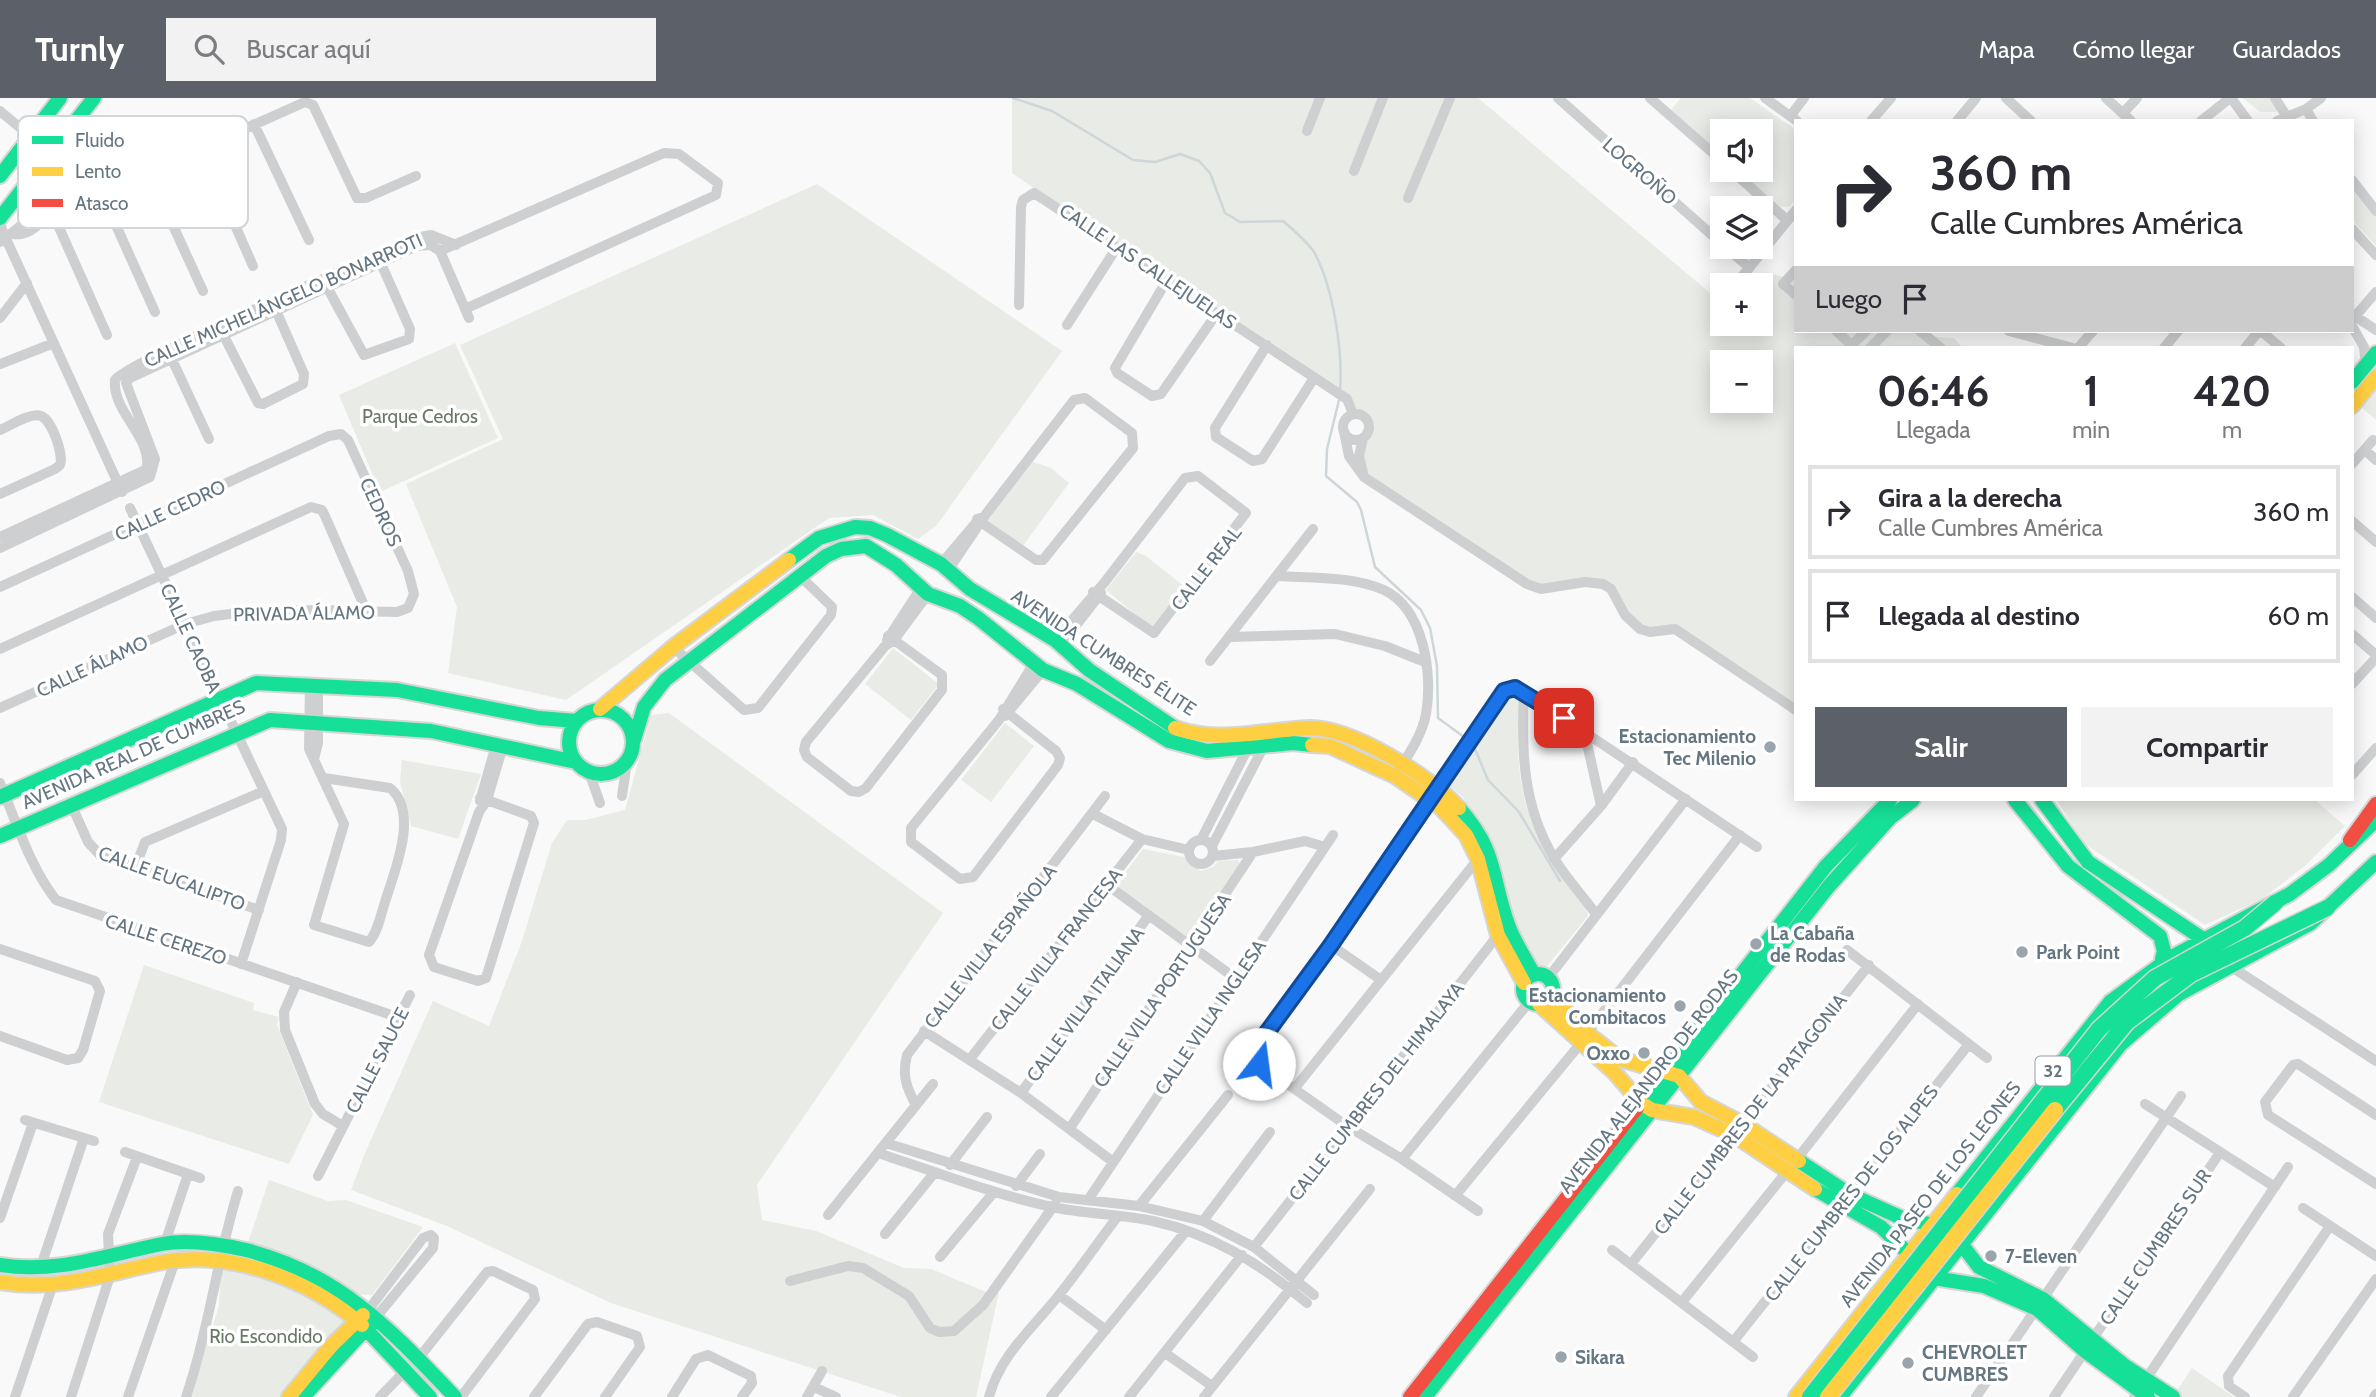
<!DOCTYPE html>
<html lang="es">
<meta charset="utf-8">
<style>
body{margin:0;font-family:Cabin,sans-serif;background:#f2f2f3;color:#2b2b33;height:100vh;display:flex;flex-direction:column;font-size:26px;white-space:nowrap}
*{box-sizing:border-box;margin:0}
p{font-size:23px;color:#7c7c81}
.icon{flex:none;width:38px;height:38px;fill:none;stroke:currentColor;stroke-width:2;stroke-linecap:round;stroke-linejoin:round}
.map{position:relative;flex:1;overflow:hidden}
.drawer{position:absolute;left:1794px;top:248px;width:560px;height:455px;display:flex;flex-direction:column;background:#fff;border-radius:0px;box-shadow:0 4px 18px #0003}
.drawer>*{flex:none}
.top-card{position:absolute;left:1794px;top:21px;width:560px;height:214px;border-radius:0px;box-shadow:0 4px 18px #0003;background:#fff;color:#2b2b33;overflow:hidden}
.controls{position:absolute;left:1710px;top:21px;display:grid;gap:14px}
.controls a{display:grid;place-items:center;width:63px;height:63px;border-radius:0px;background:#fff;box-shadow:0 4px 18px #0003;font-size:35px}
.pin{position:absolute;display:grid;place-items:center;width:60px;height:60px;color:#fff;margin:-30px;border-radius:14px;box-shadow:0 4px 10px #0006}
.me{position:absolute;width:77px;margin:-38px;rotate:15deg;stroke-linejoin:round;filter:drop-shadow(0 0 5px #0008)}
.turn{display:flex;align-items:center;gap:24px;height:147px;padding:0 21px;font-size:32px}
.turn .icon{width:91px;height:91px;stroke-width:2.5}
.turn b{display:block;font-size:49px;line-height:60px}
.then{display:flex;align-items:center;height:66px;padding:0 21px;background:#0003;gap:14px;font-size:26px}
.eta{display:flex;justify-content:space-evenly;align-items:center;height:119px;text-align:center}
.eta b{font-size:42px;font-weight:700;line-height:49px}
.button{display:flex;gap:14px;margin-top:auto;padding:14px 21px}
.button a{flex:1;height:80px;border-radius:0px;background:#5c6169;color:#fff;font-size:28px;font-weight:700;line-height:80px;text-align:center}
.button a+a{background:#f2f2f3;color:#2b2b33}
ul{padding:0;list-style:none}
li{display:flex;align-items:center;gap:21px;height:94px;margin:0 14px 10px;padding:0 7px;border:4px solid #e1e1e2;border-radius:0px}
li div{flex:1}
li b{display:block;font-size:26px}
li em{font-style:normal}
header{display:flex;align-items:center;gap:42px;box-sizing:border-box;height:98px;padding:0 35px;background:#5c6169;color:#fff}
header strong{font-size:33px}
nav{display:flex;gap:38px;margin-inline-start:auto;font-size:24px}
.search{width:490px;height:63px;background:#f2f2f3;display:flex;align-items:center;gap:18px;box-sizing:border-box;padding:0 24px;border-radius:0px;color:#7c7c81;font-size:26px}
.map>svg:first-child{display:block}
</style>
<header>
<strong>Turnly</strong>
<div class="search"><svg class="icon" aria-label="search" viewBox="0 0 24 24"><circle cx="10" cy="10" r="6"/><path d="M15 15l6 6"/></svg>Buscar aquí</div>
<nav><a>Mapa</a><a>Cómo llegar</a><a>Guardados</a></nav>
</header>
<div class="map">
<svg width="2376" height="1299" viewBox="0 0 2376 1299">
<rect width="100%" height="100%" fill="#f9f9f9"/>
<!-- green -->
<path fill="#e8ebe6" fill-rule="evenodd" d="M1012,0H1478L1722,205V226H1760L1761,191L1773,176L1795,183L1796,233H1914L1925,238L1954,240L1963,250H1796L1795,609L1672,529L1651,534L1638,529L1602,484L1552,488L1529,486L1364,377L1353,359L1375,327L1012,75ZM1722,264H1760V303H1722Z
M1681,0H1750L1795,31V102L1789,109L1778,108L1737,72H1760V33H1722V58L1670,13Z
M2243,0H2273L2277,14H2260Z
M817,86L1062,253L936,428L918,441L873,417L829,420L566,602L448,575L457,509L406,386L503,341L460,247Z
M2352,86L2376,118V148L2352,122Z
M455,245L498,340L380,394L339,297Z
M2376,288V322L2360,308Z
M1031,363L1051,370L1069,385L1022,449L986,424Z
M1136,454L1146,458L1185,489L1153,531L1106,492Z
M893,550L939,586L911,622L865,586Z
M1515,595L1520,599C1511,692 1529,741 1587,812L1588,818L1544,872L1535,869L1513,819L1500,765L1490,741L1462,698L1447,686L1511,596Z
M669,615L943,815L757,1087L762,1122L816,1133L904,1170L931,1171L993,1197L999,1194L976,1299H901L611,1205L447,1128L351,1092L365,1055L433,903L489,928L522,843L552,745L567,722H586L625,712L651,617Z
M1005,625L1034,648L991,704L961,682Z
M402,662L481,676L458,741L411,728L400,684Z
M2057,702H2315L2345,728L2306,767L2262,801L2205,827L2082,744Z
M1143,751L1184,759L1189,766L1201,773L1213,769L1218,763L1238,762L1241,770L1190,841L1116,787Z
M144,867L254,905L253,912L279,919L277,927L313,1017L289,1066L99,1004Z
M269,1082L328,1103L346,1102L423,1129L372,1197L350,1196L246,1151Z
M221,1170C269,1182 305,1189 344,1221L343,1230L284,1299H190L219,1208Z
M2192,1270L2234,1299H2176L2174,1297Z"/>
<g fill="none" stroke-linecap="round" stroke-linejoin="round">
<!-- stream -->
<path stroke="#ced6d9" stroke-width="2.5" d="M1013,0L1052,13L1133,62L1155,64L1180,56L1199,63L1210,75L1225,115L1240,124L1283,123C1293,132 1307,143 1314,154C1333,188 1343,253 1340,292
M1340,298L1327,351L1326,378L1357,404L1361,412L1375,469L1421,512L1430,530L1437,568L1438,620L1464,639
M1472,644L1488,682L1519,714L1560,783"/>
<!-- fast casing -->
<g stroke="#d5d6d7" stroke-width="18">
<path id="fast" d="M0,78L60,0
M0,120L94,0
M2352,284L2376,255
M789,462L819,440L855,429L870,430L887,437L941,466L970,491L1055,542L1089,572L1175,630
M569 644a32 32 0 1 1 64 0a32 32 0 1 1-64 0Z
M634,642L644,609L665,582L826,458L841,451L866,448L896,467L928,496L960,508L978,520L1043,572L1077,586L1169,643L1207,653L1293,645L1312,647
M0,699L256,585L397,592L539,620L576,623
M2015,702L2068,768L2160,838L2164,853L2162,861
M2042,702L2088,764L2203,841
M1459,710C1499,755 1490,778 1509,829C1515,845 1526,861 1534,877
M0,738L270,622L431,633L576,664
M1523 891a15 15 0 1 1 30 0a15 15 0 1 1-30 0Z
M1637,1010L1826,768L1890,702
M1799,1063L1851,1097L1902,1120L1939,1128L1966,1152L1979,1169L2043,1201L2125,1268L2173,1299
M1815,1091L1881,1129L1934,1180L1984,1188L2037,1211L2085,1253L2148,1299
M1957,1096L2110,904L2170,860L2290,796L2329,767L2376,722
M0,1167C57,1176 106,1157 162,1146C189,1141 219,1146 246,1152C340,1176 390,1231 455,1299
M362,1227L430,1299
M303,1299L373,1223
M1425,1299L1829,788L1890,720L1913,702
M1840,1299L2121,946L2179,896L2311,825L2376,764"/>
</g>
<!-- slow casing -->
<g stroke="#d5d6d7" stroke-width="18">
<path id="slow" d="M2352,308L2376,279
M600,611L673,549L789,462
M1175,630C1221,646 1262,632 1309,630C1352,629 1431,679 1459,710
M1312,647L1330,648L1395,678L1440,709L1466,737L1478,761L1498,837L1524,885
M1552,898L1587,935L1620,961L1679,978L1701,1004L1743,1026L1799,1063
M1539,906L1614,974L1641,1005L1652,1012L1694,1019L1734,1037L1815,1091
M0,1184C58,1194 107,1175 163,1164C233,1152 310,1182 362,1227
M289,1299L331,1248L363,1217
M1796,1299L1957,1096"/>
</g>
<!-- jam casing -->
<g stroke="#d5d6d7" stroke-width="18">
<path id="jam" d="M2350,742L2376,706
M1410,1299L1637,1010"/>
</g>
<!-- street -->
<path stroke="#cecfd0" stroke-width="10" d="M1558,0L1722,146
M1650,0L1722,63
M1765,0L1797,23
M2006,0L2031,23
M2106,0L2131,23
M2231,0L2248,23
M2275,0L2287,19
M2306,11L2313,23
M0,13L30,38
M2123,15L2137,0
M1791,17L1804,0
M1871,23L1891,0
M1957,23L1976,0
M2201,23L2230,0
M2277,23L2306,11L2321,0
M254,26L309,142
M1307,33L1320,0
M201,50L253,168
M1731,72L1787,122
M148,73L203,193
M1354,73L1383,0
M2352,82L2376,113
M101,94L155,214
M1408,100L1450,0
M53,116L107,237
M0,120L2,132L122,394
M2352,131L2376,157
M13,136C24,138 38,130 43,120
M0,144L23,126L53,116L305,4L313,7L357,100H366L416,78
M1725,149L1749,169
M440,153L664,55L679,56L718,85L716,97L465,211
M440,153L469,220
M1796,172L1783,186L1796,197
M1167,182L1115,270L1117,275L1152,298L1161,296L1217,215
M1736,186L1796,112
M327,189L364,257L409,241L410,231L379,161
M1019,207L1021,109L1023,102L1034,95L1347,301L1353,316
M2352,216L2376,232
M0,220L27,185
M2352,222L2376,194
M1067,227L1117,149
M2352,228L2364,249L2366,269
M1836,233L1852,247L1849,250
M1920,233L1941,250
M2009,233L2073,250
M2261,233L2281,250
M224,238L258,305L263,306L303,286L304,276L274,208
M1267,247L1215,330L1216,339L1253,363L1262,361L1314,280
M1852,247L1866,233
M1870,250L1887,233
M2078,250L2093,233
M2164,250L2178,233
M2245,250L2259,233
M169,255L209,341
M0,266L54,245
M115,282C124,265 376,158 415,140L431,137L456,147
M126,285L130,280L417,148L431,147L440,153
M1343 329a13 13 0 1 1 26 0a13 13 0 1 1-26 0Z
M0,332C10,328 31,314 41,318C52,322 64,357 60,367L55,371L0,396
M1344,334L1349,358L1364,379L1527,486L1541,491L1585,484L1603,486L1611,491L1625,517L1640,531L1650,534L1675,531L1796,612
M2365,352L2376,362
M2352,366L2373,342
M1363,375L1359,358L1363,340
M130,410L282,731L281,742L241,866
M2352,423L2376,444
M0,439L145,372L147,368C150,337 112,313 115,282
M0,450L150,379L155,361L126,285
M941,466L980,420
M949,471L986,416L1074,302L1085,300L1132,335L1133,350L1043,462H1036L982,425L977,421
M1278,478C1312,480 1352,478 1384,492C1424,511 1433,576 1426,616C1422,638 1407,659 1395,678
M0,489L329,338L341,336L348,342L408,473L414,496L408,510L397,514L319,512L246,514L214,518L185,526L0,610
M2352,499L2376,520
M2352,536L2376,557
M888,538L894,542L942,577V592L866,690L859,694L851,693L807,659L804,652L806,644L885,548L894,542L928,496
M1231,539L1335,536L1385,548L1425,564
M887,542L921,490
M1055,542L1104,485L1185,380L1198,378L1246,415L1154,535L1093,494
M1061,547L1101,495
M673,549L744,612L758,610L831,517L832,509L800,478
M0,551L311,409L322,412L325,418L366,512
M1210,563L1313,431
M310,586L309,651L344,726L314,827L369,844C378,834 381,816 385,804C394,774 420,715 390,690L324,680
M2352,586L2376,560
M1524,594C1521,653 1523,709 1554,760C1566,780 1583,798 1596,816
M1003,611L1056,653L1060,660L1058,667L973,779L960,781L911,744V730L999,622L1034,565
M1005,618L1043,572
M1584,632L1601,708
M314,661L318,645V587
M589,674L600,705
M2352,677L2376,650
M0,685C16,723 30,769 56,802L400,920
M622,698L627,664
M480,700L487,702L531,718L534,725L486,880L478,883L434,869L429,857L479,714L487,702L503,648
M480,703L496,647
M71,706L88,744L100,757L259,812
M1093,716L1142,741L1189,752
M1189 754a12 12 0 1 1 24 0a12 12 0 1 1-24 0Z
M1201,742L1250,646
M1212,748L1265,646
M1213,758L1253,754L1305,743L1325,749
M1554,761L1601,708L1633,664
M135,770L145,744L264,693
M1106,786L1235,880
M1331,847L1381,882
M0,851L95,883L100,893L83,952L78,960L67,962L0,938
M1847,852L1987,960
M2230,868L2376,963
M1548,880L1686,701
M297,884L284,914L285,932L315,1006L323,1016L343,1028
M924,933L1021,995L1112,1063
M1587,935L1740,737
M970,961L1142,741
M1295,990L1478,761
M1021,995L1149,817
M2145,1006L2275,1089
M916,1007C906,989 902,977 907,957L1105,698
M2376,1017L2298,966L2293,967L2265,1004L2268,1017L2376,1086
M25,1022L94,1043
M1070,1030L1253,754
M886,1045L1059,1099L1139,1108L1203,1123L1254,1149L1314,1197
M125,1054L200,1080
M878,1055C936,1074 993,1096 1052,1109C1085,1116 1120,1116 1153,1123C1212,1136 1261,1166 1307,1205
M1402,1061L1529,904
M1797,1061L1918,906
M950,1067L987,1019
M318,1078L410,897
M1016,1088L1040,1056
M1455,1098L1581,945
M1088,1102L1333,737
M1139,1108L1228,997
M2303,1110L2376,1158
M1478,1113L1402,1061L1347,1028L1259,966L1257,948L1331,847L1504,593L1515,590L1524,594L1757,749
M828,1117L933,986
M0,1120L33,1025
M1203,1123L1270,1034
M885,1136L935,1074
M165,1145L188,1076
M1254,1149L1498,837
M1612,1152L1753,1259
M940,1159L994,1094
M1631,1166L1869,867
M40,1171L84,1040
M790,1183L848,1168L863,1170L909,1198L930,1230L939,1234L954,1233L983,1207L1055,1106
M1059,1197L1106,1232
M1682,1204L1788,1072
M369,1211L423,1140L431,1137L434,1140L433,1150L377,1218
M2092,1242L2219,1056
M1733,1244L1969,946
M1165,1255L1212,1288
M418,1261L487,1174L493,1173L533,1192L535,1201L461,1299
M814,1289L836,1299
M15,1299L52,1189
M71,1299L110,1178L108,1136L137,1059
M128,1299L175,1163
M186,1299C209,1231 217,1161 238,1093
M380,1299L406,1272
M534,1299L588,1226L597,1224L637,1238L640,1249L605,1299
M672,1299L696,1261L708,1257L751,1278L752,1285L742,1299
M807,1299L822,1273
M989,1299C1000,1257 1033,1230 1059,1197C1080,1171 1098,1144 1118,1118
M1051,1299L1186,1133
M1129,1299L1242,1157
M1204,1299L1370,1091
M1976,1299L2181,998
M2054,1299L2085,1253
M2134,1299L2288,1069
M2245,1299L2229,1288L2228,1278L2330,1128
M2293,1299L2376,1181
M2374,1299L2376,1296"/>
<!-- fast -->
<use href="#fast" stroke="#16e098" stroke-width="14"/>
<!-- slow -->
<use href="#slow" stroke="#ffcf43" stroke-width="14"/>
<!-- jam -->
<use href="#jam" stroke="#f24e42" stroke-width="14"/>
<!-- fast-bridge casing -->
<g stroke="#d5d6d7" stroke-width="19" stroke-linecap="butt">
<path id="fast-bridge" d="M2055,1012L2127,924L2191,876L2327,810
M1810,1299L2099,931L2155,880L2245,830L2275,805"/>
</g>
<!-- slow-bridge casing -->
<g stroke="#d5d6d7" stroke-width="19" stroke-linecap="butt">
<path id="slow-bridge" d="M1828,1299L2055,1012"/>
</g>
<!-- fast-bridge -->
<use href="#fast-bridge" stroke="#16e098" stroke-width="16"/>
<!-- slow-bridge -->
<use href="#slow-bridge" stroke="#ffcf43" stroke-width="16"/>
</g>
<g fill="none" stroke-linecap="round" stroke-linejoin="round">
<!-- route casing -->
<g stroke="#114b97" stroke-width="18">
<path id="route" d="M1259,966L1257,948L1331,847L1504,593L1515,590L1564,620"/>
</g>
<!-- route -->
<use href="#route" stroke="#1a73e8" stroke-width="12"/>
</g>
<!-- markers -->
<g fill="#99a4ac" stroke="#fff" stroke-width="2.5">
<circle cx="1770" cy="649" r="7"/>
<circle cx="1756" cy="846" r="7"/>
<circle cx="2022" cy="854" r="7"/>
<circle cx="1680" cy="908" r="7"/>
<circle cx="1644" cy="955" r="7"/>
<circle cx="1991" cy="1158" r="7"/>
<circle cx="1561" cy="1259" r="7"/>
<circle cx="1908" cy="1265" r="7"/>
</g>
<g text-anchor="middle" stroke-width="7" stroke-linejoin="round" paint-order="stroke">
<!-- shield labels -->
<rect fill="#fff" stroke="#939fa8" stroke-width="2" x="2035.5" y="958.5" width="35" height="29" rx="5"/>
<g font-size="18" font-weight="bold" fill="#657683">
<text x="2053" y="979">32</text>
</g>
<!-- street labels -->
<g font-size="19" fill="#657683" stroke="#fff">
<text transform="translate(1640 73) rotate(41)" y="7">LOGROÑO</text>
<text transform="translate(1148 168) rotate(34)" y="7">CALLE LAS CALLEJUELAS</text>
<text transform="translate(283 202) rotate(-24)" y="7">CALLE MICHELÁNGELO BONARROTI</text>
<text transform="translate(170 412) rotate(-25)" y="7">CALLE CEDRO</text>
<text transform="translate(381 414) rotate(65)" y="7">CEDROS</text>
<text transform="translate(1206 470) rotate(-52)" y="7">CALLE REAL</text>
<text transform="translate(304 515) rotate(-1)" y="7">PRIVADA ÁLAMO</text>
<text transform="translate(191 540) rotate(65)" y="7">CALLE CAOBA</text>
<text transform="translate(1104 554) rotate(33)" y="7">AVENIDA CUMBRES ÉLITE</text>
<text transform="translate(92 568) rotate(-25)" y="7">CALLE ÁLAMO</text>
<text transform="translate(133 656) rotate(-24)" y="7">AVENIDA REAL DE CUMBRES</text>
<text transform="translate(172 780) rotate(20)" y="7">CALLE EUCALIPTO</text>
<text transform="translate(166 841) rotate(18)" y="7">CALLE CEREZO</text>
<text transform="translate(990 848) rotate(-52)" y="7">CALLE VILLA ESPAÑOLA</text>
<text transform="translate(1056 851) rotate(-52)" y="7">CALLE VILLA FRANCESA</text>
<text transform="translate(1162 892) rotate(-56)" y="7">CALLE VILLA PORTUGUESA</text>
<text transform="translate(1085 906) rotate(-54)" y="7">CALLE VILLA ITALIANA</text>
<text transform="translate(1210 919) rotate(-56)" y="7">CALLE VILLA INGLESA</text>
<text transform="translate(377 962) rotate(-63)" y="7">CALLE SAUCE</text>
<text transform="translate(1648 983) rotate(-52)" y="7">AVENIDA ALEJANDRO DE RODAS</text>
<text transform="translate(1376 993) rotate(-52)" y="7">CALLE CUMBRES DEL HIMALAYA</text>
<text transform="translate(1750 1016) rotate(-52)" y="7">CALLE CUMBRES DE LA PATAGONIA</text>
<text transform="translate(1851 1095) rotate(-52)" y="7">CALLE CUMBRES DE LOS ALPES</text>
<text transform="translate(1930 1096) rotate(-52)" y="7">AVENIDA PASEO DE LOS LEONES</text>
<text transform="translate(2155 1149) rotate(-56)" y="7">CALLE CUMBRES SUR</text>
</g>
<!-- park labels -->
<g font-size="19" fill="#687a64" stroke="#fff">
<text x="420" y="325">Parque Cedros</text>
<text x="266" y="1245">Rio Escondido</text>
</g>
<!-- poi labels -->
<g font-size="19" font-weight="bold" fill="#657683" stroke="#fff" text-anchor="start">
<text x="1756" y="645" text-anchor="end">Estacionamiento<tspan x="1756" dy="22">Tec Milenio</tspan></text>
<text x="1770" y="842">La Cabaña<tspan x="1770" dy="22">de Rodas</tspan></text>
<text x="2036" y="861">Park Point</text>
<text x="1666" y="904" text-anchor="end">Estacionamiento<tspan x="1666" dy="22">Combitacos</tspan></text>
<text x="1630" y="962" text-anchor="end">Oxxo</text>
<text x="2005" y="1165">7-Eleven</text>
<text x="1922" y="1261">CHEVROLET<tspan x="1922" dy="22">CUMBRES</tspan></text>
<text x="1575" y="1266">Sikara</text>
</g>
</g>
<!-- legend -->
<rect x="18" y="18" width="230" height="112" rx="10" fill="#fff" stroke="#d1d6da" stroke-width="2"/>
<rect x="32" y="38" width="31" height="8" fill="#16e098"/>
<rect x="32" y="69" width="31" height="9" fill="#ffcf43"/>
<rect x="32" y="101" width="31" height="8" fill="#f24e42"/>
<g font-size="19" fill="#657683">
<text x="75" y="49">Fluido</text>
<text x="75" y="80">Lento</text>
<text x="75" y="112">Atasco</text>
</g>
</svg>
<div class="controls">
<a><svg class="icon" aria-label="sound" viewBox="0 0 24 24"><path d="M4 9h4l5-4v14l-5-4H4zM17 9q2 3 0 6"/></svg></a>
<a><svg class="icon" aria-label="layers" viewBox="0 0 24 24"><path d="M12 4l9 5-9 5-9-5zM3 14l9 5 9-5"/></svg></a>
<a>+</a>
<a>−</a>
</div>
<div class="pin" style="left:1564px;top:620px;background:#d93025"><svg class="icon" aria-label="arrive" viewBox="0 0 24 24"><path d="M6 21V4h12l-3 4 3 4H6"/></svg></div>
<svg class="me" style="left:1259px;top:966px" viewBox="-20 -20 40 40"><circle r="19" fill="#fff"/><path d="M0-13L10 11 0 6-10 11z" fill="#1a73e8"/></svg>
<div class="top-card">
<div class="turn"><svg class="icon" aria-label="right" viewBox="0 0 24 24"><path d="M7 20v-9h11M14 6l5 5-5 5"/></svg><div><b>360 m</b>Calle Cumbres América</div></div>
<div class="then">Luego<svg class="icon" aria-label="arrive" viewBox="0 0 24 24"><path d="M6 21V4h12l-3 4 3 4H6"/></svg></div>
</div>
<section class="drawer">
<div class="eta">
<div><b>06:46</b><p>Llegada</p></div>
<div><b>1</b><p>min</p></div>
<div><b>420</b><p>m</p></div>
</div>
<ul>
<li><svg class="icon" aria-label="right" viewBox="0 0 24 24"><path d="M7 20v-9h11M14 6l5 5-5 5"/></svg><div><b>Gira a la derecha</b><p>Calle Cumbres América</p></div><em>360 m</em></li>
<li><svg class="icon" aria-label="arrive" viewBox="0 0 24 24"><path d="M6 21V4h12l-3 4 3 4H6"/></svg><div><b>Llegada al destino</b></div><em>60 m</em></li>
</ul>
<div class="button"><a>Salir</a><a>Compartir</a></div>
</section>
</div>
